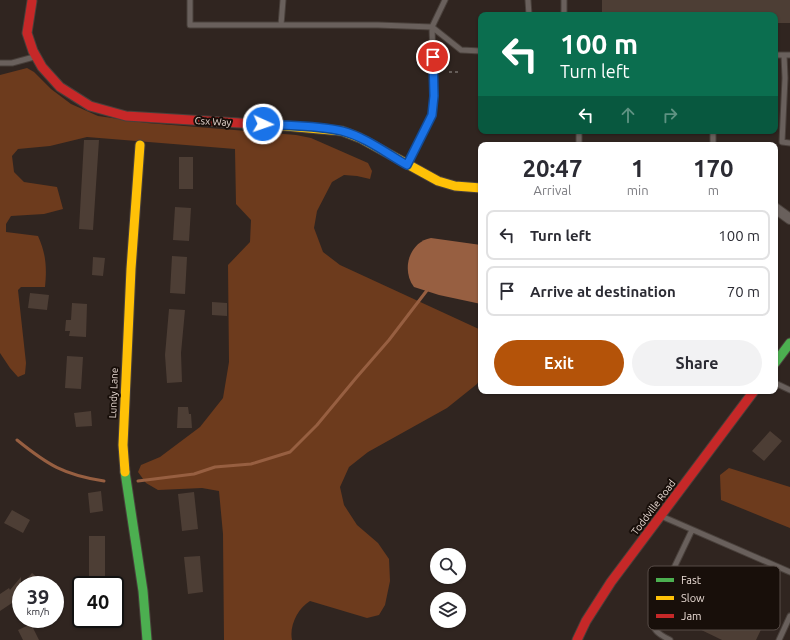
<!DOCTYPE html>
<style>
body{margin:0;font-family:Ubuntu,sans-serif;background:#f2f2f3;color:#2b2b33;height:100vh;display:flex;flex-direction:column;font-size:15px;white-space:nowrap}
*{box-sizing:border-box;margin:0}
p{font-size:13px;color:#7c7c81}
.icon{flex:none;width:22px;height:22px;fill:none;stroke:currentColor;stroke-width:2;stroke-linecap:round;stroke-linejoin:round}
.map{position:relative;flex:1;overflow:hidden}
.details{position:absolute;left:478px;top:142px;width:300px;height:252px;display:flex;flex-direction:column;background:#fff;border-radius:8px;box-shadow:0 1px 3px #0004}
.details>*{flex:none}
.top-card{position:absolute;left:478px;top:12px;width:300px;height:122px;border-radius:8px;box-shadow:0 1px 3px #0004;background:#0b6e4f;color:#fff;overflow:hidden}
.tools{position:absolute;left:430px;top:548px;display:grid;gap:8px}
.tools a{display:grid;place-items:center;width:36px;height:36px;border-radius:50%;background:#fff;box-shadow:0 1px 3px #0004;font-size:20px}
.speed{position:absolute;left:12px;top:576px;display:flex;gap:8px;font-size:20px;font-weight:700;text-align:center}
.speed>*{display:grid;place-content:center;width:52px;height:52px;border-radius:50%;background:#fff;box-shadow:0 1px 3px #0004;line-height:1}
.speed small{font-size:10px;font-weight:400}
.speed .limit{border:2px solid #111;border-radius:6px;background:#fff;color:#111}
.pin{position:absolute;display:grid;place-items:center;width:34px;height:34px;color:#fff;margin:-17px;border:2px solid #fff;border-radius:50%;box-shadow:0 1px 4px #0007}
.me{position:absolute;width:44px;margin:-22px;rotate:93deg;stroke-linejoin:round;filter:drop-shadow(0 0 3px #0008)}
.turn{display:flex;align-items:center;gap:14px;height:84px;padding:0 16px;font-size:18px}
.turn .icon{width:52px;height:52px;stroke-width:2.5}
.turn b{display:block;font-size:28px;line-height:34px}
.lanes{display:flex;align-items:center;height:38px;padding:0 16px;background:#0003;justify-content:center;gap:20px;direction:ltr}
.lanes .off{opacity:.35}
.eta{display:flex;justify-content:space-evenly;align-items:center;height:68px;text-align:center}
.eta b{font-size:24px;font-weight:600;line-height:28px}
.button{display:flex;gap:8px;margin-top:auto;padding:8px 16px}
.button a{flex:1;height:46px;border-radius:24px;background:#b45309;color:#fff;font-size:16px;font-weight:600;line-height:46px;text-align:center}
.button a+a{background:#f2f2f3;color:#2b2b33}
ul{padding:0;list-style:none}
li{display:flex;align-items:center;gap:12px;height:50px;margin:0 8px 6px;padding:0 8px;border:2px solid #e1e1e2;border-radius:8px}
li div{flex:1}
li b{display:block;font-size:15px}
li em{font-style:normal}
.map>svg:first-child{display:block}
</style>
<div class="map">
<svg width="790" height="640" viewBox="0 0 790 640">
<rect width="100%" height="100%" fill="#302520"/>
<!-- forest -->
<path fill="#6d3b1d" d="M27,68L34,72L51,89L71,104L98,116L147,123L296,135L311,138L368,163L372,171L370,179L357,176L344,175L332,182L317,211L314,228L323,252L340,265L481,330V377L477,384L447,408L368,452L349,467L340,487L344,505L357,525L378,543L389,559L390,581L385,605L379,615L367,618L310,601C298,608 289,626 292,640H224L223,534L219,491L202,488L158,490L146,483L138,472L141,465L160,457L200,427L223,398L229,362L228,265L250,242L251,220L236,204L235,149L87,137L50,146L18,149L12,156L14,172L24,182L57,187L63,209L44,214L11,216L6,224V232L38,236C46,254 47,267 45,287H21L18,290L26,363L25,374L18,377L10,368L0,353V75Z
M729,468L790,487V528L721,500L720,475Z"/>
<!-- water -->
<path fill="#975f41" d="M431,238L481,245V304L439,295L414,287C401,270 409,242 431,238Z"/>
<g fill="none" stroke-linecap="round" stroke-linejoin="round">
<!-- stream -->
<path stroke="#975f41" stroke-width="3" d="M17,440C48,465 64,475 104,481
M138,481L194,474L215,467L251,464L290,452L317,425L356,378L389,340L428,289"/>
</g>
<!-- building -->
<path fill="#4d3e35" d="M602,0H790V23H775V15H602Z
M84,140H99L93,230L79,229Z
M179,157H193V189H179Z
M175,207L191,208L189,241L173,240Z
M172,256L187,257L185,294L170,293Z
M93,257L105,258L103,276L92,275Z
M30,293L49,295L47,310L28,308Z
M212,302L227,303V316L212,315Z
M72,303L87,304L86,337L69,336L70,331H65L66,320H71Z
M169,309L185,310L181,353L182,382L167,383L165,355Z
M67,356L83,357L81,389L65,388Z
M178,407H188L189,414H191L192,428H177Z
M91,411L92,426L76,427L74,413Z
M770,431L782,441L764,461L752,451Z
M101,491L103,511L90,513L88,493Z
M194,492L198,529L182,531L178,494Z
M12,510L30,520L23,533L4,523Z
M89,536H105V578H89Z
M200,556L203,592L188,594L184,557Z
M685,569L771,609L756,640H722L664,612Z
M32,573L47,585H22Z
M21,577V597L0,611V594L9,588L10,590Z
M31,624L39,640H23L18,630Z"/>
<g fill="none" stroke-linecap="round" stroke-linejoin="round">
<!-- lane casing -->
<g stroke="#49403b" stroke-width="7">
<path id="lane" d="M190,0V25H378L432,27L461,50L481,51
M528,0L529,15
M564,0V15
M281,25L283,0
M775,55H790
M784,55L785,78L782,142L790,143
M0,63H12L34,57
M579,131V145
M713,131V145
M408,162L431,115L434,96L432,27L445,0
M775,383L790,390
M661,516L790,572
M670,640C658,634 651,630 652,614L692,530
M779,640L790,616"/>
</g>
<!-- street casing -->
<g stroke="#49403b" stroke-width="12">
<path id="street" d="M775,208L790,219"/>
</g>
<!-- fast casing -->
<g stroke="#49403b" stroke-width="11">
<path id="fast" d="M775,363L790,343
M125,472L143,591L147,640"/>
</g>
<!-- slow casing -->
<g stroke="#49403b" stroke-width="11">
<path id="slow" d="M274,125L342,131L360,138L438,181L455,186L481,188
M125,472L123,445L131,269L140,145"/>
</g>
<!-- jam casing -->
<g stroke="#49403b" stroke-width="11">
<path id="jam" d="M32,1L27,33L33,51L42,67L60,87L90,106L126,116L274,125
M577,640L586,621L611,582L754,391"/>
</g>
<!-- path -->
<path stroke="#655d59" stroke-width="2" stroke-dasharray="3 3" stroke-linecap="butt" d="M449,72H458
M665,629L669,621"/>
<!-- lane -->
<use href="#lane" stroke="#69605c" stroke-width="5"/>
<!-- street -->
<use href="#street" stroke="#69605c" stroke-width="10"/>
<!-- fast -->
<use href="#fast" stroke="#4caf50" stroke-width="9"/>
<!-- slow -->
<use href="#slow" stroke="#ffc107" stroke-width="9"/>
<!-- jam -->
<use href="#jam" stroke="#c62828" stroke-width="9"/>
</g>
<g fill="none" stroke-linecap="round" stroke-linejoin="round">
<!-- route casing -->
<g stroke="#114b97" stroke-width="10">
<path id="route" d="M263,124C289,126 316,125 342,131C365,137 386,153 407,165L432,115L434,96L433,57"/>
</g>
<!-- route -->
<use href="#route" stroke="#1a73e8" stroke-width="7"/>
</g>
<g text-anchor="middle" stroke-width="4" stroke-linejoin="round" paint-order="stroke">
<!-- street labels -->
<g font-size="10" fill="#eadcd5" stroke="#180f0a">
<text transform="translate(213 121) rotate(3)" y="4">Csx Way</text>
<text transform="translate(113 393) rotate(-88)" y="4">Lundy Lane</text>
<text transform="translate(653 507) rotate(-53)" y="4">Toddville Road</text>
</g>
</g>
<!-- legend -->
<rect x="648" y="566" width="132" height="64" rx="6" fill="#180f0a" stroke="#574c47" stroke-width="1"/>
<rect x="656" y="578" width="18" height="4" fill="#4caf50"/>
<rect x="656" y="596" width="18" height="4" fill="#ffc107"/>
<rect x="656" y="614" width="18" height="4" fill="#c62828"/>
<g font-size="11" fill="#eadcd5">
<text x="681" y="584">Fast</text>
<text x="681" y="602">Slow</text>
<text x="681" y="620">Jam</text>
</g>
</svg>
<div class="tools">
<a><svg class="icon" aria-label="search" viewBox="0 0 24 24"><circle cx="10" cy="10" r="6"/><path d="M15 15l6 6"/></svg></a>
<a><svg class="icon" aria-label="layers" viewBox="0 0 24 24"><path d="M12 4l9 5-9 5-9-5zM3 14l9 5 9-5"/></svg></a>
</div>
<div class="speed"><div>39<small>km/h</small></div><div class="limit">40</div></div>
<div class="pin" style="left:433px;top:57px;background:#d93025"><svg class="icon" aria-label="arrive" viewBox="0 0 24 24"><path d="M6 21V4h12l-3 4 3 4H6"/></svg></div>
<svg class="me" style="left:263px;top:124px" viewBox="-20 -20 40 40"><circle r="17" fill="#1a73e8" stroke="#fff" stroke-width="3"/><path d="M0-11L8 9 0 5-8 9z" fill="#fff"/></svg>
<div class="top-card">
<div class="turn"><svg class="icon" aria-label="left" viewBox="0 0 24 24"><path d="M17 20v-9H6M10 6l-5 5 5 5"/></svg><div><b>100 m</b>Turn left</div></div>
<div class="lanes"><svg class="icon" aria-label="left" viewBox="0 0 24 24"><path d="M17 20v-9H6M10 6l-5 5 5 5"/></svg><svg class="icon off" aria-label="ahead" viewBox="0 0 24 24"><path d="M12 20V5M6 11l6-6 6 6"/></svg><svg class="icon off" aria-label="right" viewBox="0 0 24 24"><path d="M7 20v-9h11M14 6l5 5-5 5"/></svg></div>
</div>
<section class="details">
<div class="eta">
<div><b>20:47</b><p>Arrival</p></div>
<div><b>1</b><p>min</p></div>
<div><b>170</b><p>m</p></div>
</div>
<ul>
<li><svg class="icon" aria-label="left" viewBox="0 0 24 24"><path d="M17 20v-9H6M10 6l-5 5 5 5"/></svg><div><b>Turn left</b></div><em>100 m</em></li>
<li><svg class="icon" aria-label="arrive" viewBox="0 0 24 24"><path d="M6 21V4h12l-3 4 3 4H6"/></svg><div><b>Arrive at destination</b></div><em>70 m</em></li>
</ul>
<div class="button"><a>Exit</a><a>Share</a></div>
</section>
</div>
